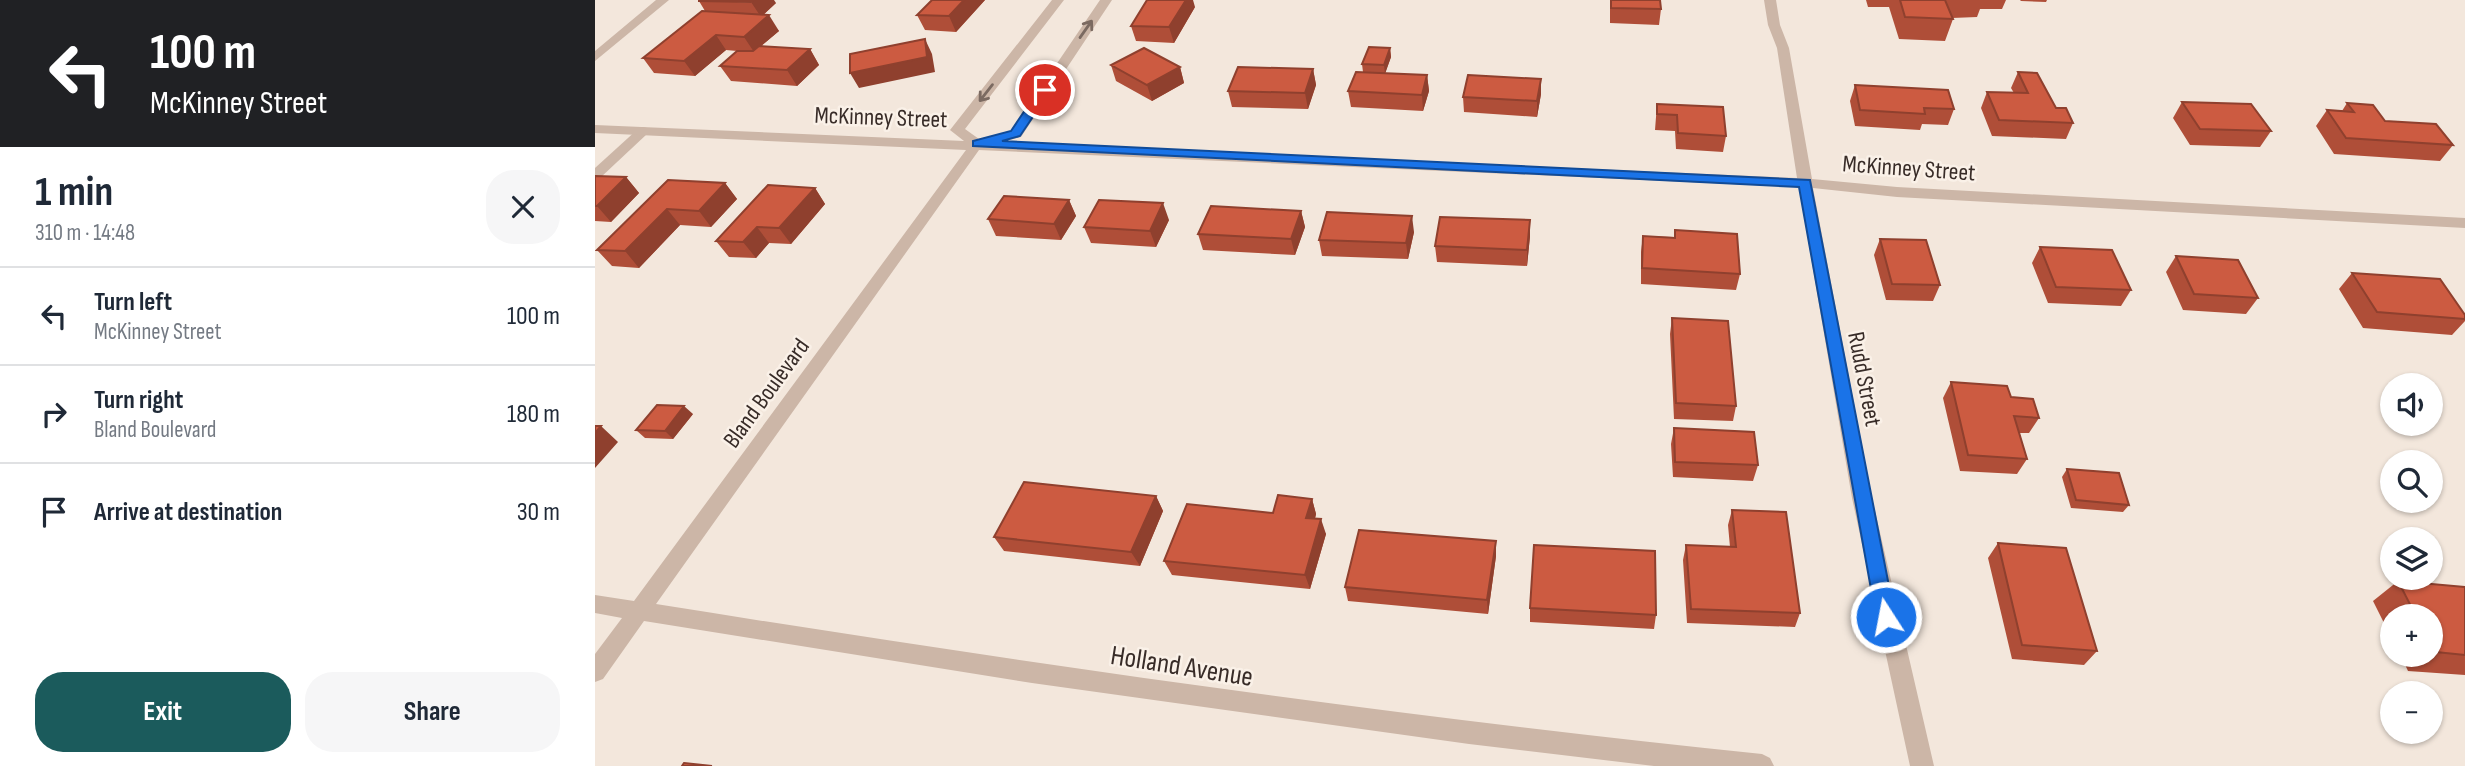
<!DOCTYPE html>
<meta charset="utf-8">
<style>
body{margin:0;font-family:"Sofia Sans Condensed",sans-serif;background:#f6f6f7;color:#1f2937;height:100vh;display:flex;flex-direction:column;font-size:26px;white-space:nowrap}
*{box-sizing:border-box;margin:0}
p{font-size:23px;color:#747a83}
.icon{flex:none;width:38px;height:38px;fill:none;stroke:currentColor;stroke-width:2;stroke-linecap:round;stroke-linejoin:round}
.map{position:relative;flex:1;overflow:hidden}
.details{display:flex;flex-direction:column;background:#fff;width:595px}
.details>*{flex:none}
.top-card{background:#202124;color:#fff;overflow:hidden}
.buttons{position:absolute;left:1785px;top:373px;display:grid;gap:14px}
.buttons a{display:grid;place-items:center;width:63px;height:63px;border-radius:50%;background:#fff;box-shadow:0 2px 5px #0004;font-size:35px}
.pin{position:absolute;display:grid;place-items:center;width:60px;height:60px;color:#fff;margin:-30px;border:4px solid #fff;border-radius:50%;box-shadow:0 2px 7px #0007}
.me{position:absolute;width:77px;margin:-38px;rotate:349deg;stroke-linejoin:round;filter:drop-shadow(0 0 5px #0008)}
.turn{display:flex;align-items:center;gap:24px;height:147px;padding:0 35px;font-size:32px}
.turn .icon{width:91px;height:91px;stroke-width:2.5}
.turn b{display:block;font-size:49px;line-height:60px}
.round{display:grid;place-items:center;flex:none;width:74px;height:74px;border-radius:28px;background:#f6f6f7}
.overview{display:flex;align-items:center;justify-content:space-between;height:119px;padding:0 35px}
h1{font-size:42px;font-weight:700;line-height:52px}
.button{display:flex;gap:14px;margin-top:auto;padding:14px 35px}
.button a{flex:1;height:80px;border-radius:28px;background:#1b5b5c;color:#fff;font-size:28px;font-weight:700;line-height:80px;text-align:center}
.button a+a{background:#f6f6f7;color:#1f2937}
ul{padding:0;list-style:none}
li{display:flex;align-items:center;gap:21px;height:98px;padding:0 35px;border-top:2px solid #e0e1e3}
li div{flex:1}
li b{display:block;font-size:26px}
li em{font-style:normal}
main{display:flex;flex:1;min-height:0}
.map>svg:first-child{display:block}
</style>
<main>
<section class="details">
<div class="top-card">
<div class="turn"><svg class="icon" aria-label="left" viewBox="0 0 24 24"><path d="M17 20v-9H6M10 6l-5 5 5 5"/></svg><div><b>100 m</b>McKinney Street</div></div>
</div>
<div class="overview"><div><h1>1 min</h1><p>310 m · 14:48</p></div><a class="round"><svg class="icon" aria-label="close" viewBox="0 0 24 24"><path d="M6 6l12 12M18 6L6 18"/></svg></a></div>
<ul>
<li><svg class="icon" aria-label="left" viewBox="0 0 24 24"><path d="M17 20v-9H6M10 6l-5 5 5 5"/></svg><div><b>Turn left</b><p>McKinney Street</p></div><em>100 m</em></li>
<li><svg class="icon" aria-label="right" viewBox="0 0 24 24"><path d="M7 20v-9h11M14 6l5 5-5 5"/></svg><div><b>Turn right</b><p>Bland Boulevard</p></div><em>180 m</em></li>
<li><svg class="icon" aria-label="arrive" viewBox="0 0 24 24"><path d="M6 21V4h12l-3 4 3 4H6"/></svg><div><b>Arrive at destination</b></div><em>30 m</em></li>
</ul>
<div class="button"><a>Exit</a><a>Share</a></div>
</section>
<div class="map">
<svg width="1870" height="766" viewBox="0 0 1870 766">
<rect width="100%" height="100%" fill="#f3e7dc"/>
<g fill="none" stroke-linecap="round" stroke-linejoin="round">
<!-- lane -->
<path fill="#ccb6a7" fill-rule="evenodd" d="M48,127L52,128V134L5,178L0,179V168L44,128Z"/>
<!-- street -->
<path fill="#ccb6a7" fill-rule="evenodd" d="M61,0H74L0,61V51Z
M457,0H469L370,129L384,139L416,131L505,0H517L426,137L403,143L1202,178L1182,48L1173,25L1169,0H1181L1185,25L1194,48L1217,179L1302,187L1870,218V228L1302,197L1218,188L1277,498L1339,766H1315L1257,498L1204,187L384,150L61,604C429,663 797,716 1167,754L1175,758L1179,766H1059L874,744L437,683L49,621L8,679L0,682V654L27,618L0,613V595L39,601L371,150L0,133V125L369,141L355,130Z"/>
</g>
<!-- wall -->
<path fill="#af4e38" d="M337,0H390L361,32L330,30L322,15Z
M1015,0H1065L1066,9L1064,25L1015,23Z
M1271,0H1411L1407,9H1385L1382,17L1357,18L1358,19L1350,41L1304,39L1294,7H1273Z
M1425,0H1452L1451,2L1426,1Z
M104,1L181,3L168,15L184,31L166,46L215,49L224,65L202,86L136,81L125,66L142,51L131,50L100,76L59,73L48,58L110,11Z
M600,7L579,43L541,41L536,26Z
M795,48L796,57L790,73L832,75L834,91L828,111L756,107L753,91L768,72L767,64Z
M516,65L585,67L589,83L557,101L521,81Z
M718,69L721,85L713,109L637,107L633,91Z
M1423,72L1478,123L1471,139L1397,136L1386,108L1392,92L1419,93L1416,88Z
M946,79V94L942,117L869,112L868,97Z
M1260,85L1359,109L1353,125L1327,124L1325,130L1260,126L1255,101Z
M1587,102L1676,131L1665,147L1595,145L1578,118Z
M1752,103L1790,121L1858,145L1845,161L1739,154L1721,126L1732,110L1747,111Z
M1062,104L1131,136L1128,152L1081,149L1080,131L1060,130Z
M0,176L31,177L44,193L16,222L0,221Z
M73,180L130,183L142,199L116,227L85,225L44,268L17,266L2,250Z
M220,188L230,204L196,244L174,243L161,258L134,257L121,241Z
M474,200L481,216L466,240L401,236L393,219Z
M706,211L710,227L700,255L608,250L603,234Z
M574,220L561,247L496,243L489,227Z
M1080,230L1145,274L1141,290L1046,284V252L1048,236L1079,237Z
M819,232L813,259L727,256L724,240Z
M935,236L932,266L842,262L840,246Z
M1285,239L1345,285L1338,301L1291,300L1279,255Z
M1445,247L1536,290L1526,306L1453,303L1437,263Z
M1581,256L1663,298L1651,314L1588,310L1571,272Z
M1757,273L1870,315V321L1857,335L1768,328L1744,289Z
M1077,318L1141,406L1138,421L1079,419L1075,334Z
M1356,382L1416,397L1444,418L1434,433H1424L1432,459L1422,474L1365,471L1348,398Z
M98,414L78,439L50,438L41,430Z
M1079,428L1163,465L1158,481L1078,477L1076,444Z
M1472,469L1534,505L1528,512L1476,508L1467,477Z
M561,496L568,511L545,566L409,551L399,537Z
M717,499L721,514L720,519L731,534L715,589L577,575L569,561L678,513Z
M1137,510L1205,613L1200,627L1092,623L1088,560L1091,545L1135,547L1133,525Z
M901,541V556L893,614L753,601L750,587Z
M1403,543L1502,651L1489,665L1417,659L1393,558Z
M1803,581L1870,587V675L1813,671L1805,654H1836V616H1797V639L1778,601Z
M935,608L1061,615L1059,629L935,622Z"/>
<!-- shaded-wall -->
<path fill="#8f402e" d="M159,0H179L181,3L166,17L156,2Z
M369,0H390L361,32L354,16Z
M591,0H598L600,7L579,43L574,27Z
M174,15L184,31L159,52L149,37Z
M121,35L131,50L100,76L89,61Z
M330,39L337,54L340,72L264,88L255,73Z
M795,48L796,57L790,74L789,65Z
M215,49L224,65L202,86L192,70Z
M585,67L589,83L557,101L552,85Z
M718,69L721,85L713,109L710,93Z
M832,75L834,91L828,111L827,95Z
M946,79V94L942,117V101Z
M31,177L44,193L16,222L2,206Z
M130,183L142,199L116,227L104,211Z
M220,188L230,204L196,244L184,228Z
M474,200L481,216L466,240L459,224Z
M568,203L574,220L561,247L555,231Z
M72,209L85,225L44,268L30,251Z
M706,211L710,227L700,255L696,239Z
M817,216L819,232L813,259L811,243Z
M935,220V236L932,266V250Z
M162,227L174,243L161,258L148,242Z
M89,406L98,414L78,439L70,431Z
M6,426L23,442L0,468V433Z
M561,496L568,511L545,566L536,552Z
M717,499L721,514L716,533L711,518Z
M726,519L731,534L715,589L710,575Z
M901,541V556L893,614L892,600Z"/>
<!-- building -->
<path fill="#cc5b41" stroke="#8f402e" stroke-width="2" d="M104,0H159L156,2L104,1Z
M337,0H369L354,16L322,15Z
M552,0H591L574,27L536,26Z
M1016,0H1065L1066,9L1016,8Z
M1305,0H1350L1358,19L1310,17Z
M107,11L174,15L149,37L121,35L89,61L48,58Z
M330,39L332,57L255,73V54Z
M164,46L215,49L192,70L125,66L142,51H158Z
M774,47L795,48L789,65L767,64Z
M549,48L585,67L552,85L516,65Z
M643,67L718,69L710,93L633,91Z
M761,72L832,75L827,95L753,91Z
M1423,72L1442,73L1461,108H1471L1478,123L1404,120L1392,92L1433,93Z
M873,75L946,79L942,101L868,97Z
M1260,85L1353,90L1359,109L1329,108L1330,114L1265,110Z
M1587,102L1656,104L1676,131L1605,129Z
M1752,103L1778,105L1790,121L1841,124L1858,145L1751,138L1732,110L1759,112Z
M1062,104L1128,107L1131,136L1083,133L1082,115L1062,114Z
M0,176L31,177L2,206H0Z
M73,180L130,183L104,211L72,209L30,251L2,250Z
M173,185L220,188L184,228L162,227L148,242L121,241Z
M409,196L474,200L459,224L393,219Z
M504,200L568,203L555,231L489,227Z
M616,206L706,211L696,239L603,234Z
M732,212L817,216L811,243L724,240Z
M845,217L935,220L932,250L840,246Z
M1080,230L1142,234L1145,274L1047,268L1048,236L1080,238Z
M1285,239L1331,240L1345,285L1297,284Z
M1445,247L1517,250L1536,290L1461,287Z
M1581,256L1643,260L1663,298L1599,294Z
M1757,273L1845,279L1870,315V319L1782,312Z
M1077,318L1133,321L1141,406L1081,403Z
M1356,382L1412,386L1416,397L1438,399L1444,418L1419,416L1432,459L1373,455Z
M62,405L89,406L70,431L41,430Z
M0,426H6L0,433Z
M1079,428L1159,432L1163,465L1080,462Z
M1472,469L1524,473L1534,505L1481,500Z
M429,482L561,496L536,552L399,537Z
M683,495L717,499L711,518L726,519L710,575L569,561L592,504L678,513Z
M1137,510L1191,512L1205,613L1096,609L1091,545L1141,547Z
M764,530L901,541L892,600L750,587Z
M1403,543L1471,548L1502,651L1427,645Z
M939,545L1060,551L1061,615L935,608Z
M1803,581L1870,587V655L1841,652L1836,643V616H1821Z
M89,763L117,766H87Z"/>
<!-- one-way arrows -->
<defs><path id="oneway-shaft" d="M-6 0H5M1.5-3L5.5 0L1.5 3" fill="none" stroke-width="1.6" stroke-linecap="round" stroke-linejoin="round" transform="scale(1.75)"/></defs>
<g stroke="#7b6a61">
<use href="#oneway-shaft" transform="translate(491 29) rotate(-55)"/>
<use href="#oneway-shaft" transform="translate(391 93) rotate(128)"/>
</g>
<!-- route -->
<path fill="#1a73e8" stroke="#114b97" stroke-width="2" d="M450,87L456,90L425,136L407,141L1215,180L1300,617L1298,623L1291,626L1284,623L1281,617L1204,187L378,146V141L416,131L445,88Z"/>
<g text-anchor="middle" stroke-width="5" stroke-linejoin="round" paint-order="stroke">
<!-- street labels -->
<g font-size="24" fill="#382c28" stroke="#faf1e8">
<text transform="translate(286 117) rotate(2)" y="8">McKinney Street</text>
<text transform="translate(1314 168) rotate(4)" y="8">McKinney Street</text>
<text transform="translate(1270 379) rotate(79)" y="8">Rudd Street</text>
<text transform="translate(171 393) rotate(-54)" y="8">Bland Boulevard</text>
</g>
<!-- near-street labels -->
<g font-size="28" fill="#382c28" stroke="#faf1e8">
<text transform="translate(587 665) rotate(9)" y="10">Holland Avenue</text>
</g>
</g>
</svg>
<div class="buttons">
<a><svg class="icon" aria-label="sound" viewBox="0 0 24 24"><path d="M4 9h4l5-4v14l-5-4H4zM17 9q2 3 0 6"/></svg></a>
<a><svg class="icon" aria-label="search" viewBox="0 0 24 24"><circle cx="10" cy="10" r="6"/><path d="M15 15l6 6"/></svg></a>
<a><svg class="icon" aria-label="layers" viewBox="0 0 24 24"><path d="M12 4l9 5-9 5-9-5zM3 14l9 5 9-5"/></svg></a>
<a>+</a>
<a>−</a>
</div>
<div class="pin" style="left:450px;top:90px;background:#d93025"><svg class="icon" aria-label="arrive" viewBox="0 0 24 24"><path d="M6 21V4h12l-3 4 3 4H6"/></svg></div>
<svg class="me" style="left:1291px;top:617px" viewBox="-20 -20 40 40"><circle r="17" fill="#1a73e8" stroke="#fff" stroke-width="3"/><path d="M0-11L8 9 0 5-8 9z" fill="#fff"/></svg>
</div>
</main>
